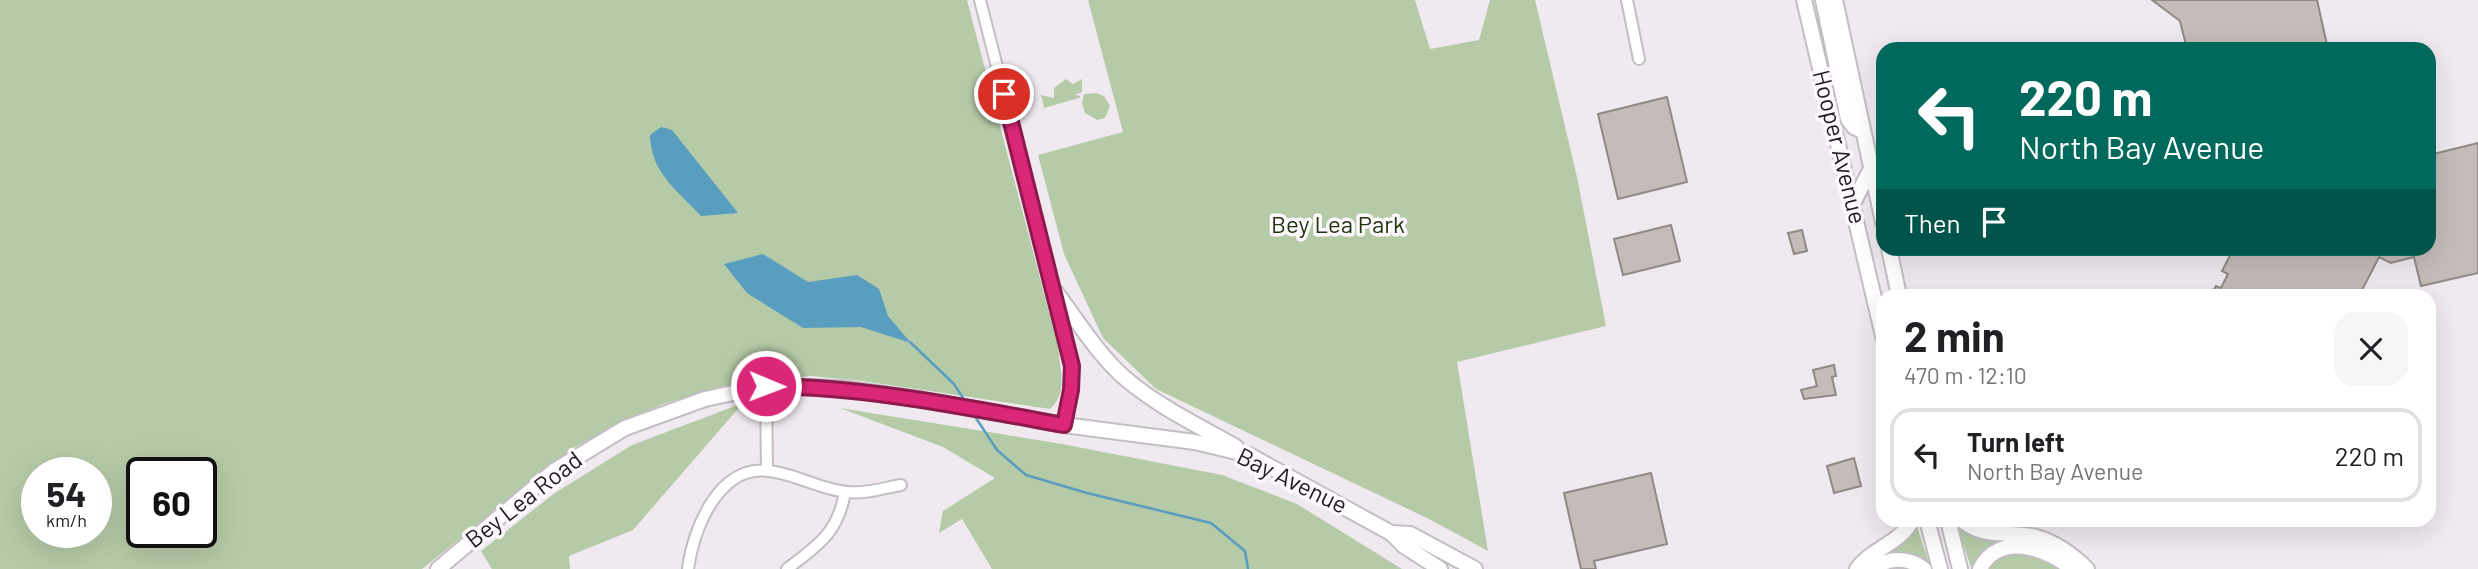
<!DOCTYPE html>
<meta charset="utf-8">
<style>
body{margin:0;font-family:Barlow,sans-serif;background:#f6f6f6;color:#202124;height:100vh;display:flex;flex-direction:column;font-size:26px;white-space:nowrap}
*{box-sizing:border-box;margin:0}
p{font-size:23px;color:#757577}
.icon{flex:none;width:38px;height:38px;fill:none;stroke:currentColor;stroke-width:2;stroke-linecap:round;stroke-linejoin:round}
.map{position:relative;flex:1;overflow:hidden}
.details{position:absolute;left:1876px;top:289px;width:560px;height:238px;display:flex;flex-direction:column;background:#fff;border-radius:21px;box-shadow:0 7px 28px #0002}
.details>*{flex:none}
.banner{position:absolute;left:1876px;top:42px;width:560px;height:214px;border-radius:21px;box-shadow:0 7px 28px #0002;background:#00695c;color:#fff;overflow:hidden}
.speed{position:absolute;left:21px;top:457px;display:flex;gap:14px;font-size:35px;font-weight:700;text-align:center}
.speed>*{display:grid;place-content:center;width:91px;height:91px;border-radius:50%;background:#fff;box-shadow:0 7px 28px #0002;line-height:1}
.speed small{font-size:18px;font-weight:400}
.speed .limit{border:4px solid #111;border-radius:10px;background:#fff;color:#111}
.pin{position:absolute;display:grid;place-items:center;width:60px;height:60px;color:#fff;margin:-30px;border:4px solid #fff;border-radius:50%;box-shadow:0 2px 7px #0007}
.me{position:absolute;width:77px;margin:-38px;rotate:91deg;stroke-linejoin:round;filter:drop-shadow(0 0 5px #0008)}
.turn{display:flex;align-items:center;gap:24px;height:147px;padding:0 28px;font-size:32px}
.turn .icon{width:91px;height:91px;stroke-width:2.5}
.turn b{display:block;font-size:49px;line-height:60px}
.then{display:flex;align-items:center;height:66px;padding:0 28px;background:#0003;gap:14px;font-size:26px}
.round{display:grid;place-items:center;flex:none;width:74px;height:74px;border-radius:21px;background:#f6f6f6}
.head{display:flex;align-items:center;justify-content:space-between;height:119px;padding:0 28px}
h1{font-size:42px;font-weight:700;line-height:52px}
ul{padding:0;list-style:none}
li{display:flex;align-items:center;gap:21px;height:94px;margin:0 14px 10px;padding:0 14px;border:4px solid #e0e0e0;border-radius:21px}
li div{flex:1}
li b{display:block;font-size:26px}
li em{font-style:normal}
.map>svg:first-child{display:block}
</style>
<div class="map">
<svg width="2478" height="569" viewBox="0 0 2478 569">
<rect width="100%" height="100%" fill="#f0eaf0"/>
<!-- green -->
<path fill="#b5caa7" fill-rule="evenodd" d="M0,0H967L1058,347C1060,369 1068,393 1050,409L856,380L811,376L765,380L703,392L660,405L575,447L422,569H0ZM37,472H96V532H37ZM142,472H201V532H142Z
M1088,0H1415L1430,49L1479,40L1490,0H1535L1577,177L1606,326L1457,362L1488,551L1429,519L1156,389L1103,338L1064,254L1038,155L1123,132Z
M1066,79L1073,84L1082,79V92L1075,95L1081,96L1079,98L1044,108L1041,95L1054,98V88Z
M1096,93L1104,96L1110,106L1105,118L1097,120L1085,113L1082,103L1084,94Z
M743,403L633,530L569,556L570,569H492L481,551L555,493L632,445Z
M840,408L1062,444L1222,475L1297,504L1402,569H992L962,519L939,533L943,511L995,478L943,447Z
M1955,520L2011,539L1985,552L1971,567Z
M1917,527L1931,568L1882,557L1881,555L1906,539Z
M2031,553L2064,569H1984L2001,554Z"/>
<!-- water -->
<path fill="#599dbf" d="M661,127L672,130L738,213L701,216C677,190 651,173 650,135Z
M763,254L808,282L857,275L879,289L888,316L911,343L861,327L803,328L747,293L724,264Z"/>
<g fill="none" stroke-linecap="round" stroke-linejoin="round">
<!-- stream -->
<path stroke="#599dbf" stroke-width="2.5" d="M910,342L954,384L965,401
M974,415L997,450L1026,475L1087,493L1211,523L1245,551L1248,569"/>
</g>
<!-- building -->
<path fill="#c4bcb9" stroke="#908986" stroke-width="2" d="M2152,0H2317L2328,49H2187L2180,21Z
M1667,97L1687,182L1618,199L1598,114Z
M2478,143V273L2421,286L2414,257L2391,263L2379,257L2359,296H2210L2216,286L2221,288L2228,274L2222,271L2234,248H2429V155Z
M1671,225L1680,261L1623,275L1614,239Z
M1802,230L1807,251L1794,254L1788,233Z
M1834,365L1836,376L1832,377L1836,395L1804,399L1801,390L1817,386L1813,370Z
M1854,458L1861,486L1834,493L1827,466Z
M1651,473L1667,544L1594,561L1596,569H1581L1564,493Z"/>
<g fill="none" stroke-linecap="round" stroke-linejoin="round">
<!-- minor casing -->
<g stroke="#c3bec3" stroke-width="14">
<path id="minor" d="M980,0L1068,345C1073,373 1070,397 1064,425
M1627,0L1639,59
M766,386L767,470
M688,569C693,529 719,464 769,471C796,474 821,490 848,492C866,494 884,488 901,485
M787,569C818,545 838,533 845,492"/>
</g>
<!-- major casing -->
<g stroke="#c3bec3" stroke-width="18">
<path id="major" d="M1804,0L1883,336
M1823,0L1848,119L1854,127L1863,131
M1835,0L1883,222
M1853,203L1872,167
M1889,248L1899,296
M1055,291C1077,320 1098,355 1126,379C1159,407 1199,426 1236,447
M1927,520L1940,569
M1948,520L1960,569
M1962,520C1982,539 2012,531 2036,537C2057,543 2072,554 2087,569
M1391,533L1410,534L1475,569
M438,569L554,471L625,428L705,399L766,386L842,388L925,400L1064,425L1195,442L1249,455L1391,533L1404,546L1440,569
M1857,569C1872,548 1900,544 1912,520
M1871,569C1888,558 1907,556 1924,569
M1980,569C1999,531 2046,548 2072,569"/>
</g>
<!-- minor -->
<use href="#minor" stroke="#fff" stroke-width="10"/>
<!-- major -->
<use href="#major" stroke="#fff" stroke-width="14"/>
</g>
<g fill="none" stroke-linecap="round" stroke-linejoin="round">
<!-- route casing -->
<g stroke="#8e194d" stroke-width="18">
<path id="route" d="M766,386C867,387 965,407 1064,425L1071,390L1072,366L1004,94"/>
</g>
<!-- route -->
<use href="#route" stroke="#db2777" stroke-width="12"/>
</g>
<g text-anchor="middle" stroke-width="7" stroke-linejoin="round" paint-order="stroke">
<!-- street labels -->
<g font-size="24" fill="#1e1c1e" stroke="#fdf8fd">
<text transform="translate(1839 147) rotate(76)" y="8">Hooper Avenue</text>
<text transform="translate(1292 481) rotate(26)" y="8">Bay Avenue</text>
<text transform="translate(524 500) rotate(-38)" y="8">Bey Lea Road</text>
</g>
<!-- park labels -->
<g font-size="24" fill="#20350c" stroke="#fdf8fd">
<text x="1338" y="233">Bey Lea Park</text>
</g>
</g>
</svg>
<div class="speed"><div>54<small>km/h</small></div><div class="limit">60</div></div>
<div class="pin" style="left:1004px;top:94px;background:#d93025"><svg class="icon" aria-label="arrive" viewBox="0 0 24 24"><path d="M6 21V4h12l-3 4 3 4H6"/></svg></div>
<svg class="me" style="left:766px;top:386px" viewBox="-20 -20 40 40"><circle r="17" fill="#db2777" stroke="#fff" stroke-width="3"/><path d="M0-11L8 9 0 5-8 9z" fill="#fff"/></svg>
<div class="banner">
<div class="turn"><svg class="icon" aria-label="left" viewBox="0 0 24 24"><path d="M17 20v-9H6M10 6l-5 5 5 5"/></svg><div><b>220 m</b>North Bay Avenue</div></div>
<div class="then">Then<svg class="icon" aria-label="arrive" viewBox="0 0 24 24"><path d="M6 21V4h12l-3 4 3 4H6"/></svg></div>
</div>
<section class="details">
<div class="head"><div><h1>2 min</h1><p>470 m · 12:10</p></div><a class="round"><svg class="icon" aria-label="close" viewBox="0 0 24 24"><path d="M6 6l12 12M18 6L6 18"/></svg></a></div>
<ul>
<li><svg class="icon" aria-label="left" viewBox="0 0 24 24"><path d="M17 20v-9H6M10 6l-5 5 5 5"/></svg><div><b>Turn left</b><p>North Bay Avenue</p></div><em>220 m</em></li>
</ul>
</section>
</div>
